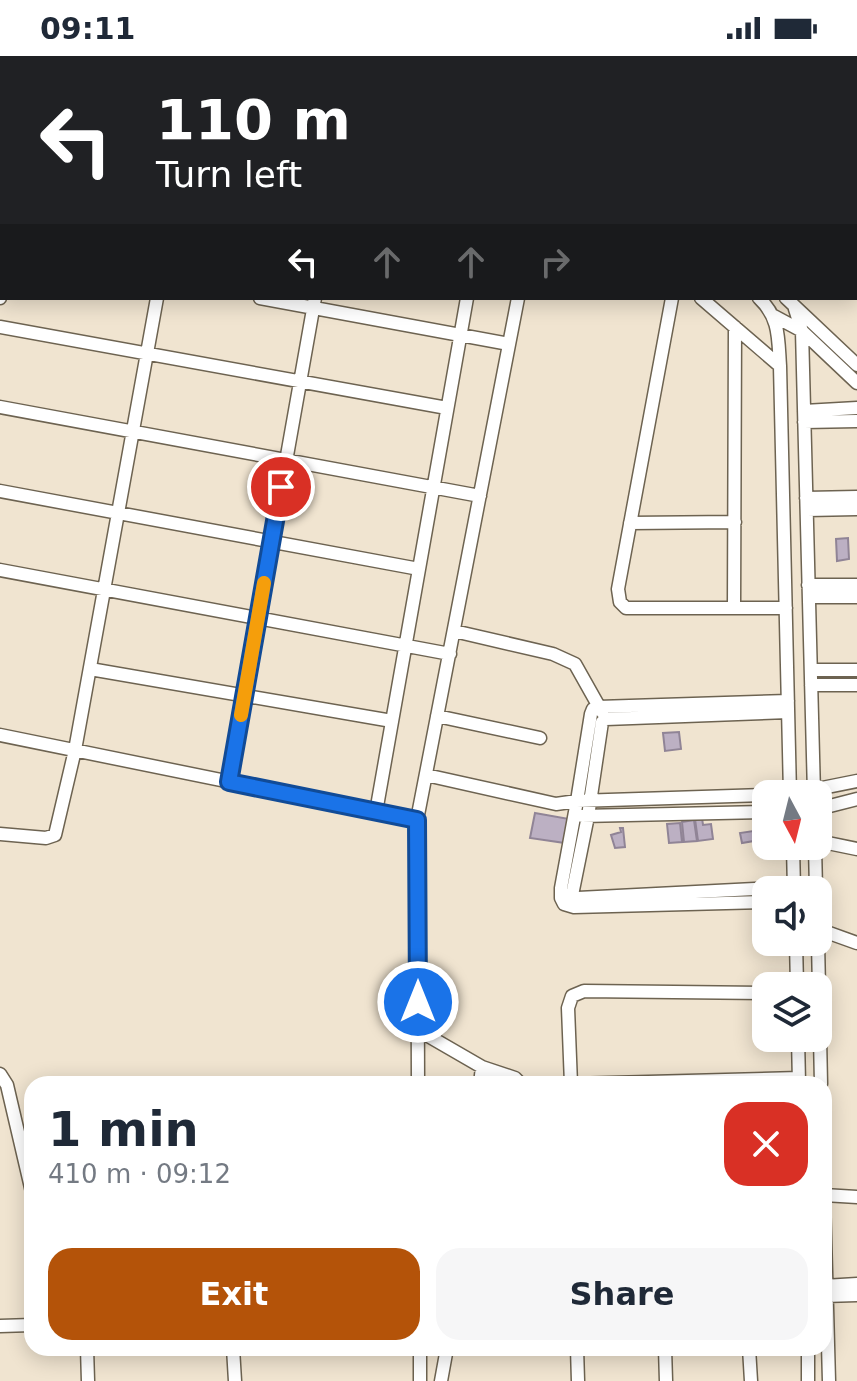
<!DOCTYPE html>
<meta charset="utf-8">
<style>
body{margin:0;font-family:"DejaVu Sans",sans-serif;background:#f6f6f7;color:#1f2937;height:100vh;display:flex;flex-direction:column;font-size:30px;white-space:nowrap}
*{box-sizing:border-box;margin:0}
p{font-size:26px;color:#747a83}
.icon{flex:none;width:44px;height:44px;fill:none;stroke:currentColor;stroke-width:2;stroke-linecap:round;stroke-linejoin:round}
.map{position:relative;flex:1;overflow:hidden}
.side{position:absolute;left:24px;top:1020px;width:808px;height:280px;display:flex;flex-direction:column;background:#fff;border-radius:24px;box-shadow:0 4px 20px #0003}
.side>*{flex:none}
.hud{position:absolute;left:0px;top:0px;width:858px;height:244px;box-shadow:0 4px 20px #0003;background:#202124;color:#fff;overflow:hidden}
.needle{width:52px;rotate:173deg}
.buttons{position:absolute;left:752px;top:724px;display:grid;gap:16px}
.buttons a{display:grid;place-items:center;width:80px;height:80px;border-radius:16px;background:#fff;box-shadow:0 4px 20px #0003;font-size:40px}
.pin{position:absolute;display:grid;place-items:center;width:68px;height:68px;color:#fff;margin:-34px;border:4px solid #fff;border-radius:50%;box-shadow:0 2px 8px #0007}
.me{position:absolute;width:88px;margin:-44px;rotate:0deg;stroke-linejoin:round;filter:drop-shadow(0 0 6px #0008)}
.turn{display:flex;align-items:center;gap:28px;height:168px;padding:0 24px;font-size:36px}
.turn .icon{width:104px;height:104px;stroke-width:2.5}
.turn b{display:block;font-size:56px;line-height:68px}
.lanes{display:flex;align-items:center;height:76px;padding:0 24px;background:#0003;justify-content:center;gap:40px;direction:ltr}
.lanes .off{opacity:.35}
.round{display:grid;place-items:center;flex:none;width:84px;height:84px;border-radius:24px;background:#f6f6f7}
.headline{display:flex;align-items:center;justify-content:space-between;height:136px;padding:0 24px}
h1{font-size:48px;font-weight:700;line-height:60px}
.primary-button{display:flex;gap:16px;margin-top:auto;padding:16px 24px}
.primary-button a{flex:1;height:92px;border-radius:24px;background:#b45309;color:#fff;font-size:32px;font-weight:700;line-height:92px;text-align:center}
.primary-button a+a{background:#f6f6f7;color:#1f2937}
.status{display:flex;justify-content:space-between;align-items:center;height:56px;padding:0 40px;background:#fff;direction:ltr}
.status svg{height:22px;fill:currentColor}
.map>svg:first-child{display:block}
</style>
<div class="status"><b>09:11</b><svg viewBox="0 0 49 12"><path d="M0 12V9h3v3zM5 12V6h3v6zM10 12V3h3v9zM15 12V0h3v12zM26 1h20v11H26zM47 4h2v5h-2z"/></svg></div>
<div class="map">
<svg width="857" height="1325" viewBox="0 0 857 1325">
<rect width="100%" height="100%" fill="#f0e4d0"/>
<!-- building -->
<path fill="#bcb0c3" stroke="#908496" stroke-width="2" d="M848,482L849,503L837,505L836,483Z
M679,676L681,693L665,695L663,677Z
M535,757L569,763L565,787L530,782Z
M702,762L703,769L711,768L713,783L698,785L695,763Z
M694,764L697,785L684,786L682,766Z
M680,767L682,786L669,787L667,768Z
M761,770L762,772H766L767,790L755,791L754,785L742,787L740,777L754,775V771Z
M620,772H623L625,791L615,792L611,779L621,776Z"/>
<g fill="none" stroke-linecap="round" stroke-linejoin="round">
<!-- service casing -->
<g stroke="#6d6351" stroke-width="9">
<path id="service" d="M796,0V2
M856,89L857,90"/>
</g>
<!-- minor casing -->
<g stroke="#6d6351" stroke-width="15">
<path id="minor" d="M413,0L424,2
M44,2L45,0
M201,2V0
M357,2L358,0
M505,2V0
M558,2V0
M571,2V0
M0,11L2,12
M0,32L2,33
M0,113L2,114
M0,195H2
M0,242L2,231
M260,242L509,288
M672,242L618,533L620,546L626,552H786
M701,242L780,310
M759,242C780,262 778,282 780,310L790,738
M786,242L857,309
M795,253L802,275L814,738
M774,260L802,275L857,327
M0,271L447,352
M0,351L480,440
M804,355L857,352
M804,366L857,365
M0,435L419,513
M806,442L857,441
M807,454L857,453
M630,467L735,466
M0,514L450,598
M808,529H857
M809,541H857
M734,552L735,271
M454,575L553,598L575,608L602,656
M90,613L392,665
M811,614H857
M811,629H857
M788,656L606,663L602,666L588,760L572,839L578,842L794,831
M437,660L540,682
M0,679L417,764
M426,719L556,748L577,745L766,739
M229,726L315,242
M792,738L857,725
M818,753L857,743
M376,756L467,242
M582,760L766,756
M0,778L46,782L55,779L75,694L157,242
M818,785L857,793
M793,790L794,834
M815,790L816,834
M766,846L574,851L564,848L561,842V832L577,745L591,658L593,653L598,651L788,645
M818,873L857,887
M796,886L797,930
M818,886L821,1028
M418,974L482,1011L480,1028
M798,982L799,1027
M482,1011L515,1022L521,1028
M0,1018L7,1029L32,1136
M418,1028L417,764L518,242
M571,1028L568,952L572,940L584,935L766,937
M571,1028L799,1022
M824,1139L857,1141
M824,1143L829,1325
M824,1230L857,1228
M824,1240L857,1239
M0,1270L32,1269
M87,1292L88,1325
M233,1292L235,1325
M420,1292V1325
M577,1292L578,1325
M665,1292L666,1325
M749,1292L751,1325
M808,1292V1325
M441,1325L447,1292"/>
</g>
<!-- tertiary casing -->
<g stroke="#6d6351" stroke-width="17">
<path id="tertiary" d="M714,0L716,2
M856,137L857,138"/>
</g>
<!-- service -->
<use href="#service" stroke="#fff" stroke-width="6"/>
<!-- minor -->
<use href="#minor" stroke="#fff" stroke-width="12"/>
<!-- tertiary -->
<use href="#tertiary" stroke="#fff" stroke-width="14"/>
</g>
<g fill="none" stroke-linecap="round" stroke-linejoin="round">
<!-- route casing -->
<g stroke="#114b97" stroke-width="20">
<path id="route" d="M281,431L229,726L417,764L418,946"/>
</g>
<!-- route -->
<use href="#route" stroke="#1a73e8" stroke-width="14"/>
<!-- slow -->
<path stroke="#f59e0b" stroke-width="14" d="M241,659L264,527"/>
</g>
</svg>
<div class="buttons">
<a><svg class="needle" viewBox="-14 -14 28 28"><path d="M0-13l5 13h-10z" fill="#e53935"/><path d="M0 13l5-13h-10z" fill="#747a83"/></svg></a>
<a><svg class="icon" aria-label="sound" viewBox="0 0 24 24"><path d="M4 9h4l5-4v14l-5-4H4zM17 9q2 3 0 6"/></svg></a>
<a><svg class="icon" aria-label="layers" viewBox="0 0 24 24"><path d="M12 4l9 5-9 5-9-5zM3 14l9 5 9-5"/></svg></a>
</div>
<div class="pin" style="left:281px;top:431px;background:#d93025"><svg class="icon" aria-label="arrive" viewBox="0 0 24 24"><path d="M6 21V4h12l-3 4 3 4H6"/></svg></div>
<svg class="me" style="left:418px;top:946px" viewBox="-20 -20 40 40"><circle r="17" fill="#1a73e8" stroke="#fff" stroke-width="3"/><path d="M0-11L8 9 0 5-8 9z" fill="#fff"/></svg>
<div class="hud">
<div class="turn"><svg class="icon" aria-label="left" viewBox="0 0 24 24"><path d="M17 20v-9H6M10 6l-5 5 5 5"/></svg><div><b>110 m</b>Turn left</div></div>
<div class="lanes"><svg class="icon" aria-label="left" viewBox="0 0 24 24"><path d="M17 20v-9H6M10 6l-5 5 5 5"/></svg><svg class="icon off" aria-label="ahead" viewBox="0 0 24 24"><path d="M12 20V5M6 11l6-6 6 6"/></svg><svg class="icon off" aria-label="ahead" viewBox="0 0 24 24"><path d="M12 20V5M6 11l6-6 6 6"/></svg><svg class="icon off" aria-label="right" viewBox="0 0 24 24"><path d="M7 20v-9h11M14 6l5 5-5 5"/></svg></div>
</div>
<section class="side">
<div class="headline"><div><h1>1 min</h1><p>410 m · 09:12</p></div><a class="round" style="background:#d93025;color:#fff"><svg class="icon" aria-label="close" viewBox="0 0 24 24"><path d="M6 6l12 12M18 6L6 18"/></svg></a></div>
<div class="primary-button"><a>Exit</a><a>Share</a></div>
</section>
</div>
